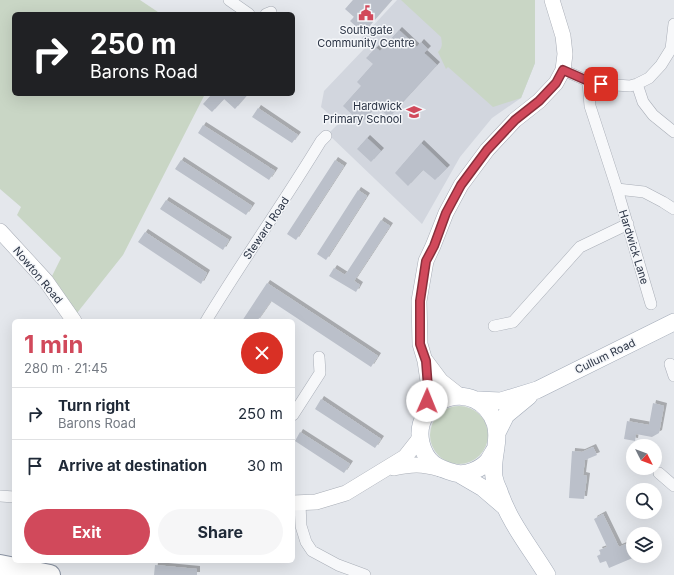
<!DOCTYPE html>
<meta charset="utf-8">
<style>
body{margin:0;font-family:Inter,sans-serif;background:#f6f6f7;color:#1f2937;height:100vh;display:flex;flex-direction:column;font-size:15px;white-space:nowrap}
*{box-sizing:border-box;margin:0}
p{font-size:13px;color:#747a83}
.icon{flex:none;width:22px;height:22px;fill:none;stroke:currentColor;stroke-width:2;stroke-linecap:round;stroke-linejoin:round}
.map{position:relative;flex:1;overflow:hidden}
.details{position:absolute;left:12px;top:319px;width:283px;height:244px;display:flex;flex-direction:column;background:#fff;border-radius:6px;box-shadow:0 4px 16px #0002}
.details>*{flex:none}
.banner{position:absolute;left:12px;top:12px;width:283px;height:84px;border-radius:6px;box-shadow:0 4px 16px #0002;background:#202124;color:#fff;overflow:hidden}
.needle{width:26px;rotate:132deg}
.tools{position:absolute;left:626px;top:439px;display:grid;gap:8px}
.tools a{display:grid;place-items:center;width:36px;height:36px;border-radius:50%;background:#fff;box-shadow:0 4px 16px #0002;font-size:20px}
.pin{position:absolute;display:grid;place-items:center;width:34px;height:34px;color:#fff;margin:-17px;border-radius:8px;box-shadow:0 2px 6px #0006}
.me{position:absolute;width:44px;margin:-22px;rotate:1deg;stroke-linejoin:round;filter:drop-shadow(0 0 3px #0008)}
.turn{display:flex;align-items:center;gap:14px;height:84px;padding:0 12px;font-size:18px}
.turn .icon{width:52px;height:52px;stroke-width:2.5}
.turn b{display:block;font-size:28px;line-height:34px}
.round{display:grid;place-items:center;flex:none;width:42px;height:42px;border-radius:21px;background:#f6f6f7}
.summary{display:flex;align-items:center;justify-content:space-between;height:68px;padding:0 12px}
h1{font-size:24px;font-weight:700;line-height:30px;color:#d1495b}
.cta{display:flex;gap:8px;margin-top:auto;padding:8px 12px}
.cta a{flex:1;height:46px;border-radius:24px;background:#d1495b;color:#fff;font-size:16px;font-weight:700;line-height:46px;text-align:center}
.cta a+a{background:#f6f6f7;color:#1f2937}
ul{padding:0;list-style:none}
li{display:flex;align-items:center;gap:12px;height:52px;padding:0 12px;border-top:1px solid #e0e1e3}
li div{flex:1}
li b{display:block;font-size:15px}
li em{font-style:normal}
.map>svg:first-child{display:block}
</style>
<div class="map">
<svg width="674" height="575" viewBox="0 0 674 575">
<defs>
<filter id="shadow"><feDropShadow dx="3" dy="-3" stdDeviation="0" flood-color="#0004"/></filter>
</defs>
<rect width="100%" height="100%" fill="#e4e7ec"/>
<!-- built -->
<path fill="#d2d6de" d="M397,0H535V63L521,98L492,118L460,157L422,224L328,134L339,123L321,107L324,91L364,49L357,43Z"/>
<!-- green -->
<path fill="#c9d6c5" d="M0,0H140L161,14H14V94H205L123,255L77,313L52,276L61,258L17,215L21,207L0,189Z
M401,0H535V63L521,98L493,107L448,67L446,69L438,52C443,48 442,43 441,37Z
M430 435a29 29 0 1 1 58 0a29 29 0 1 1-58 0Z"/>
<!-- building -->
<path fill="#bbc0ca" filter="url(#shadow)" d="M353,0H392L363,33L350,21L354,17L345,9Z
M399,30L417,47L421,42L428,49L424,53L437,65L389,117L377,106L361,123L343,106L361,86L357,82L373,64L366,58L376,48L380,51Z
M212,94H248L235,109L224,99L212,112L203,104Z
M258,108L298,135L292,143L252,117Z
M203,125L275,171L269,180L198,133Z
M367,138L381,151L371,162L357,149Z
M421,143L447,168L435,180L423,170L408,186L395,173Z
M181,160L252,206L246,215L175,169Z
M335,160L344,166L296,240L287,234Z
M358,190L367,196L326,260L317,254Z
M166,200L229,240L223,250L160,209Z
M381,220L390,226L354,281L360,285L356,292L329,276L334,268L345,275Z
M145,232L207,273L201,284L138,242Z
M267,283L378,356L371,367L271,301L257,321H242Z
M321,399L381,439L375,448L315,409Z
M653,403L664,406L659,433L652,437L636,434L635,441L624,439L627,421L649,425Z
M300,432L350,464L344,473L295,441Z
M593,447L597,455L585,460L583,475L587,476L584,499L569,498L572,451L582,452Z
M603,514L619,547L633,541V556L635,557L609,568L606,561L600,563L597,556L601,554L599,550L607,547L594,519Z
M155,565L197,569V575H154Z"/>
<g fill="none" stroke-linecap="round" stroke-linejoin="round">
<!-- street casing -->
<g stroke="#a9aeb7" stroke-width="12">
<path id="street" d="M229,0L249,14
M266,14L271,12
M563,70L588,81L601,84L630,86L637,84L649,78L661,65L671,49L674,24
M588,81L590,106L617,189L651,304
M637,84L643,102L653,115L674,132
M617,189L644,192L663,202L674,209
M206,321C243,260 284,202 321,141L326,136
M494,326L513,322L580,247L628,224
M670,364L674,376
M293,415L320,373L319,357
M659,473L674,486
M0,496L14,497
M300,504L301,526L306,542L312,551L338,565L365,575"/>
</g>
<!-- secondary casing -->
<g stroke="#a9aeb7" stroke-width="16">
<path id="secondary" d="M0,231L46,281L74,321
M426,361L441,381L460,396
M426,414L429,388L425,361L420,344L419,301L426,261L433,246L446,213L461,185L487,150L515,120L539,101L556,83L563,70L565,54L563,36L552,0
M394,468C413,464 421,464 440,469
M293,503L316,502L346,493L405,457L420,438"/>
</g>
<!-- primary casing -->
<g stroke="#a3abb8" stroke-width="18">
<path id="primary" d="M477,400L501,401L537,390L674,322
M498,431L506,415L529,396
M496,448C493,452 491,457 488,461C481,469 466,476 455,473C437,468 426,463 421,443C411,398 477,375 495,423C501,440 491,459 494,477C495,482 497,487 499,491C509,522 530,547 547,575
M459,474L483,488L504,506"/>
</g>
<!-- highway casing -->
<g stroke="#8b94a3" stroke-width="22">
<path id="highway" d="M0,565L50,575"/>
</g>
<!-- street -->
<use href="#street" stroke="#f7f8fa" stroke-width="11"/>
<!-- secondary -->
<use href="#secondary" stroke="#fff" stroke-width="15"/>
<!-- primary -->
<use href="#primary" stroke="#fff" stroke-width="17"/>
<!-- highway -->
<use href="#highway" stroke="#fff" stroke-width="20"/>
</g>
<g fill="none" stroke-linecap="round" stroke-linejoin="round">
<!-- route casing -->
<g stroke="#882f3b" stroke-width="10">
<path id="route" d="M427,401L428,388L426,361L420,344V301L426,261L434,246L446,213L461,185L487,150L515,120L539,101L556,83L563,70L588,81L601,84"/>
</g>
<!-- route -->
<use href="#route" stroke="#d1495b" stroke-width="7"/>
</g>
<!-- icons -->
<defs>
<g id="civic-bare" transform="scale(1.2)"><path d="M-.6-6.5H3V-4.5H.6V-3L4-1V1h2V6H-6V1h2V-1L-.6-3ZM-1.2 2.5V6h2.4V2.5Z" fill="#d1495b" stroke="#f4f6f9" stroke-width="2.5" paint-order="stroke"/></g>
<g id="school-bare" transform="scale(1.2)"><path d="M0-5L7-2L0 1L-7-2ZM-4 1L0 2.5L4 1V4Q0 6-4 4Z" fill="#d1495b" stroke="#f4f6f9" stroke-width="2.5" paint-order="stroke"/></g>
</defs>
<g fill-rule="evenodd">
<use href="#civic-bare" x="366" y="13"/>
<use href="#school-bare" x="414" y="112"/>
</g>
<g text-anchor="middle" stroke-width="3" stroke-linejoin="round" paint-order="stroke">
<!-- poi labels -->
<g font-size="11" fill="#2b3445" stroke="#f4f6f9">
<text x="366" y="34">Southgate<tspan x="366" dy="13">Community Centre</tspan></text>
<text x="402" y="110" text-anchor="end">Hardwick<tspan x="402" dy="13">Primary School</tspan></text>
</g>
<!-- street labels -->
<g font-size="11" fill="#2b3445" stroke="#f4f6f9">
<text transform="translate(266 228) rotate(-56)" y="4">Steward Road</text>
<text transform="translate(634 247) rotate(73)" y="4">Hardwick Lane</text>
<text transform="translate(38 275) rotate(50)" y="4">Nowton Road</text>
<text transform="translate(605 356) rotate(-26)" y="4">Cullum Road</text>
</g>
</g>
</svg>
<div class="tools">
<a><svg class="needle" viewBox="-14 -14 28 28"><path d="M0-13l5 13h-10z" fill="#e53935"/><path d="M0 13l5-13h-10z" fill="#747a83"/></svg></a>
<a><svg class="icon" aria-label="search" viewBox="0 0 24 24"><circle cx="10" cy="10" r="6"/><path d="M15 15l6 6"/></svg></a>
<a><svg class="icon" aria-label="layers" viewBox="0 0 24 24"><path d="M12 4l9 5-9 5-9-5zM3 14l9 5 9-5"/></svg></a>
</div>
<div class="pin" style="left:601px;top:84px;background:#d93025"><svg class="icon" aria-label="arrive" viewBox="0 0 24 24"><path d="M6 21V4h12l-3 4 3 4H6"/></svg></div>
<svg class="me" style="left:427px;top:401px" viewBox="-20 -20 40 40"><circle r="19" fill="#fff"/><path d="M0-13L10 11 0 6-10 11z" fill="#d1495b"/></svg>
<div class="banner">
<div class="turn"><svg class="icon" aria-label="right" viewBox="0 0 24 24"><path d="M7 20v-9h11M14 6l5 5-5 5"/></svg><div><b>250 m</b>Barons Road</div></div>
</div>
<section class="details">
<div class="summary"><div><h1>1 min</h1><p>280 m · 21:45</p></div><a class="round" style="background:#d93025;color:#fff"><svg class="icon" aria-label="close" viewBox="0 0 24 24"><path d="M6 6l12 12M18 6L6 18"/></svg></a></div>
<ul>
<li><svg class="icon" aria-label="right" viewBox="0 0 24 24"><path d="M7 20v-9h11M14 6l5 5-5 5"/></svg><div><b>Turn right</b><p>Barons Road</p></div><em>250 m</em></li>
<li><svg class="icon" aria-label="arrive" viewBox="0 0 24 24"><path d="M6 21V4h12l-3 4 3 4H6"/></svg><div><b>Arrive at destination</b></div><em>30 m</em></li>
</ul>
<div class="cta"><a>Exit</a><a>Share</a></div>
</section>
</div>
